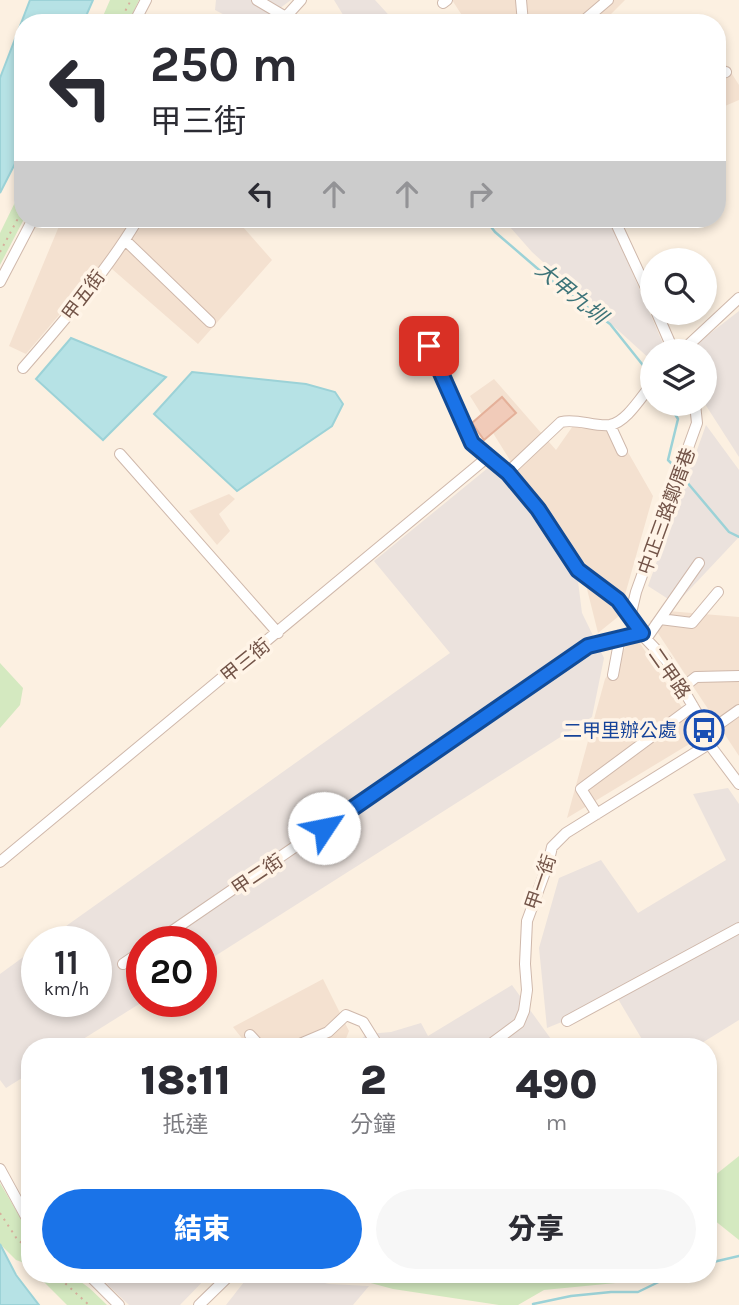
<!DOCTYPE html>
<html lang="zh-TW">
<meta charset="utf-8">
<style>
body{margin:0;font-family:Karla,"Noto Sans TC",sans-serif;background:#f7f7f7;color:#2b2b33;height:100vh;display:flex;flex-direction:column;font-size:26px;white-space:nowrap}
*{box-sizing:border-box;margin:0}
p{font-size:23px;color:#7c7c81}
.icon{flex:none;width:38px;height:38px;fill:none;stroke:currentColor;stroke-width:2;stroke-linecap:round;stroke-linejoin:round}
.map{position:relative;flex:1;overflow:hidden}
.panel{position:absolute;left:21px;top:1038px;width:696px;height:245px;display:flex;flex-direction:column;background:#fff;border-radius:28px;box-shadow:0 4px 10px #0003}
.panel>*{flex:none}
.guide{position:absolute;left:14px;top:14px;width:712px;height:214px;border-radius:28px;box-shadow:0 4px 10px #0003;background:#fff;color:#2b2b33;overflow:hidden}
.buttons{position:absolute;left:640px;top:248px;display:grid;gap:14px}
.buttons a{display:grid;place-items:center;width:77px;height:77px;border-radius:50%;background:#fff;box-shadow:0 4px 10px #0003;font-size:35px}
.speed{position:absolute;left:21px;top:926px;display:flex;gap:14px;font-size:35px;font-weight:700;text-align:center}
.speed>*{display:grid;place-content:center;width:91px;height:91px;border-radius:50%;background:#fff;box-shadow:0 4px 10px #0003;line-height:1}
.speed small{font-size:18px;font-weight:400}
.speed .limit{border:10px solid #d22;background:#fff;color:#111}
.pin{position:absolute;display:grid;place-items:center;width:60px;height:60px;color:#fff;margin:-30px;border-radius:14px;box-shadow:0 4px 10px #0006}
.me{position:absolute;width:77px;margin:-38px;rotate:56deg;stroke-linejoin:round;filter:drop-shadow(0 0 5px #0008)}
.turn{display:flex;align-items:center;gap:24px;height:147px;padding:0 21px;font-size:32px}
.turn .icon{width:91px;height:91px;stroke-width:2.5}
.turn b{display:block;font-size:49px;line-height:60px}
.lanes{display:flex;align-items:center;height:66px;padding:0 21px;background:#0003;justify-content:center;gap:35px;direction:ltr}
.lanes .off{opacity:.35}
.eta{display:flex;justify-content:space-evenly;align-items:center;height:119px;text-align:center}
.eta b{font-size:42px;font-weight:800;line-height:49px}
.action{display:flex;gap:14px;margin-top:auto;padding:14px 21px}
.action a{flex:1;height:80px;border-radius:42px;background:#1a73e8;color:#fff;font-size:28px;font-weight:800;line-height:80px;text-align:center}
.action a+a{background:#f7f7f7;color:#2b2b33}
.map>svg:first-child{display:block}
</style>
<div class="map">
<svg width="739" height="1305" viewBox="0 0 739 1305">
<rect width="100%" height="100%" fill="#fcf0e1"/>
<!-- residential -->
<path fill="#f4e1d0" d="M452,0H625L610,15L612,23H467Z
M725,63L739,85V100L718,109V65Z
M62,219H236L272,260L198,344L104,262L26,354L9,346Z
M494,379L556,450L575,423L613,426L653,496L619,616L598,633L585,581L470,396Z
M229,494L235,499L219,514L230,531L217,545L189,511Z
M668,611L739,617V756L650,621Z
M634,634L701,737L567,818L605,679Z
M323,979L349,1031L343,1046H248L233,1027Z"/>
<!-- industrial -->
<path fill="#ebe2dd" d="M216,0H291L260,23H240L215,10Z
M334,0H375L396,23H348Z
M503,219H609L665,348L661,352H653L652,361L532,252Z
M739,311V457L705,404V352H686Z
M706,425L739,470V537L676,604L648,586Z
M494,463L577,573L582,613L604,658L592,717L201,965V942H142V1001H144L72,1046H30V1073L6,1088L0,1080V974L37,947V1001H96V942L45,941L450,653L374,561Z
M728,788L739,804V1020L697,1046H646L618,999L547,1028L539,948L559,878L601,860L638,913L726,860L693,794Z
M512,985L556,1046H353L367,1034L391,1032L421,1023L428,1036Z
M114,1274H210L180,1305H129L107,1284Z
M274,1274H287L329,1284L369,1286L353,1305H226L244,1282Z"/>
<!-- green -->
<path fill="#d4e9c0" d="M110,0H139L128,23H100Z
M23,186L24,219L0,265V233Z
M0,663L23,688L20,705L0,728Z
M739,1156V1240L709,1216V1180Z
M0,1183L30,1234V1265L16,1260L0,1244Z
M36,1274C75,1274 79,1277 107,1305H67Z
M337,1274H650L626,1282L544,1290L518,1305H499L393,1289Z"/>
<!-- water -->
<path fill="#b6e2e5" stroke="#9cd2d7" stroke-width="2" d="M30,0H93L83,23H23V148L0,193V78Z
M71,338L166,377L103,440L36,379Z
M192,372L306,384L335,392L343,404L332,426L237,491L154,414Z
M0,1244L16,1275L39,1305H0Z"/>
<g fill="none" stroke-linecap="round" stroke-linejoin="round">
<!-- stream -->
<path stroke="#9cd2d7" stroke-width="2.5" d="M485,219L495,232L552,281L610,324L650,374
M669,404L678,419L668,460L673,465
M686,481L729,532L739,537
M709,1263L739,1256
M533,1304L571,1296L611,1292H638L675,1274"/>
</g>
<!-- building -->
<path fill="#f1cbb9" stroke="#e4b099" stroke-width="2" d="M502,397L516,413L484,440L472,423Z"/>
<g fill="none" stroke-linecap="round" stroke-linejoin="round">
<!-- minor casing -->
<g stroke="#cfb8ab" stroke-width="12">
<path id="minor" d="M257,0L284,16
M521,0L523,23
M443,3L447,0
M282,21L301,0
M134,23L146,0
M581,23L608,0
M718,75L726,72
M614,219L653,303
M125,240L210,322
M0,282L33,219
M657,313L674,352
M429,346L472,443L507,473L538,509L578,570L599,584L618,600L646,639L666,660L708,732L709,744L739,784
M681,352L739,298
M23,368C64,321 106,272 138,219
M610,425L622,451
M120,454L278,633
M507,473L561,422C577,418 594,427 610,425C627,422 642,395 653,383
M630,617L636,592L697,423L695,404
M660,619L692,623L718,592
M646,639L699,563
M613,675L620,637
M682,688L696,677L739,676
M708,732L739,710
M597,814L581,789L693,706
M0,862L489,456
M156,942L588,646L642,633
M123,964L142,951
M567,1021L739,928
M250,1035L260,1046
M295,1046L328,1032L346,1015L363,1022L378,1046
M488,1046L519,1023L524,1011L527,990L525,964L527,921L548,864L552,847L566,833L709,744
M0,1169L30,1224
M88,1274L119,1305
M199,1305L231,1274"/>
</g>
<!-- path -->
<path stroke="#d6ae9c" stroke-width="2" stroke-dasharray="2 5" stroke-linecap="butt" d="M119,23L131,0
M0,252L23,209
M0,1213L17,1239L30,1250
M55,1274L89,1305"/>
<!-- minor -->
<use href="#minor" stroke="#fff" stroke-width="10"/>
</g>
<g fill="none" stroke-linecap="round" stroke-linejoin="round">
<!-- route casing -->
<g stroke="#114b97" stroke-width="18">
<path id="route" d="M324,828L588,646L642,633L618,600L578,570L538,509L508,473L472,443L429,346"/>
</g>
<!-- route -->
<use href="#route" stroke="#1a73e8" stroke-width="12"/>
</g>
<!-- icons -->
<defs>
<g id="bus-ring" transform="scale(2.0125)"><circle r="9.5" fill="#fff4e7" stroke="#1a4fb4" stroke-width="1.5"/><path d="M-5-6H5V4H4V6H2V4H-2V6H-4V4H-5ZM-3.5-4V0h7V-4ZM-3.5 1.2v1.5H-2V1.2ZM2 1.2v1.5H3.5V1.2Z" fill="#1a4fb4"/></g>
</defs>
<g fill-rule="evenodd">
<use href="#bus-ring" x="704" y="730"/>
</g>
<g text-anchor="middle" stroke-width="7" stroke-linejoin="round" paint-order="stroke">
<!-- street labels -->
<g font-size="19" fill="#735448" stroke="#fff4e7">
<text transform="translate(83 295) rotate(-53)" y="7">甲五街</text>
<text transform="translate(666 511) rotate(-70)" y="7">中正三路鄭厝巷</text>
<text transform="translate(245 660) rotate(-39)" y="7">甲三街</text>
<text transform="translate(670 673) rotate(55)" y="7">二甲路</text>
<text transform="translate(257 874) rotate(-34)" y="7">甲二街</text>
<text transform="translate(540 882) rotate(-71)" y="7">甲一街</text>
</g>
<!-- transit labels -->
<g font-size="19" fill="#164399" stroke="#fff4e7" text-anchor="end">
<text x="677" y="737">二甲里辦公處</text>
</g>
<!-- water labels -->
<g font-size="21" font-style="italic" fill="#3c7378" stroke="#fff4e7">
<text transform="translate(571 293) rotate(39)" y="7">大甲九圳</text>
</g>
</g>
</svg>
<div class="buttons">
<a><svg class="icon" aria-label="search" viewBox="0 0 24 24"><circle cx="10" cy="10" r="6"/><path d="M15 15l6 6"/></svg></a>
<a><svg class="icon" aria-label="layers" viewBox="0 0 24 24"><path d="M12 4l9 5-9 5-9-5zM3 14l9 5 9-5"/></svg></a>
</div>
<div class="speed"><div>11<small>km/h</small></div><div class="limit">20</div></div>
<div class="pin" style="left:429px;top:346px;background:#d93025"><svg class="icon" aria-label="arrive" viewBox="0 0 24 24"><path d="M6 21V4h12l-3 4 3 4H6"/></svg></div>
<svg class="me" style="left:324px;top:828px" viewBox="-20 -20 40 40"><circle r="19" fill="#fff"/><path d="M0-13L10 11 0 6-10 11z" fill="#1a73e8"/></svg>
<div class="guide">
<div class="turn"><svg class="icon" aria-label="left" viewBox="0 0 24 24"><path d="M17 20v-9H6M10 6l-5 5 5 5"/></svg><div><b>250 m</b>甲三街</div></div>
<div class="lanes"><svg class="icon" aria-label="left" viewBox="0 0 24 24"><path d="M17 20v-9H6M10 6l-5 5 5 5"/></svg><svg class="icon off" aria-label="ahead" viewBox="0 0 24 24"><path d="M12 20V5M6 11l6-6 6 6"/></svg><svg class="icon off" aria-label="ahead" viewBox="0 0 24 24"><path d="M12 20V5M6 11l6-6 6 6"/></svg><svg class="icon off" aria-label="right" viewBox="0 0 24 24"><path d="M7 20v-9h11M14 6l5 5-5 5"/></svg></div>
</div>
<section class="panel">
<div class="eta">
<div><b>18:11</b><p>抵達</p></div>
<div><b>2</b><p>分鐘</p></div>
<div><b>490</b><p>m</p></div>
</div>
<div class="action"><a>結束</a><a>分享</a></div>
</section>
</div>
